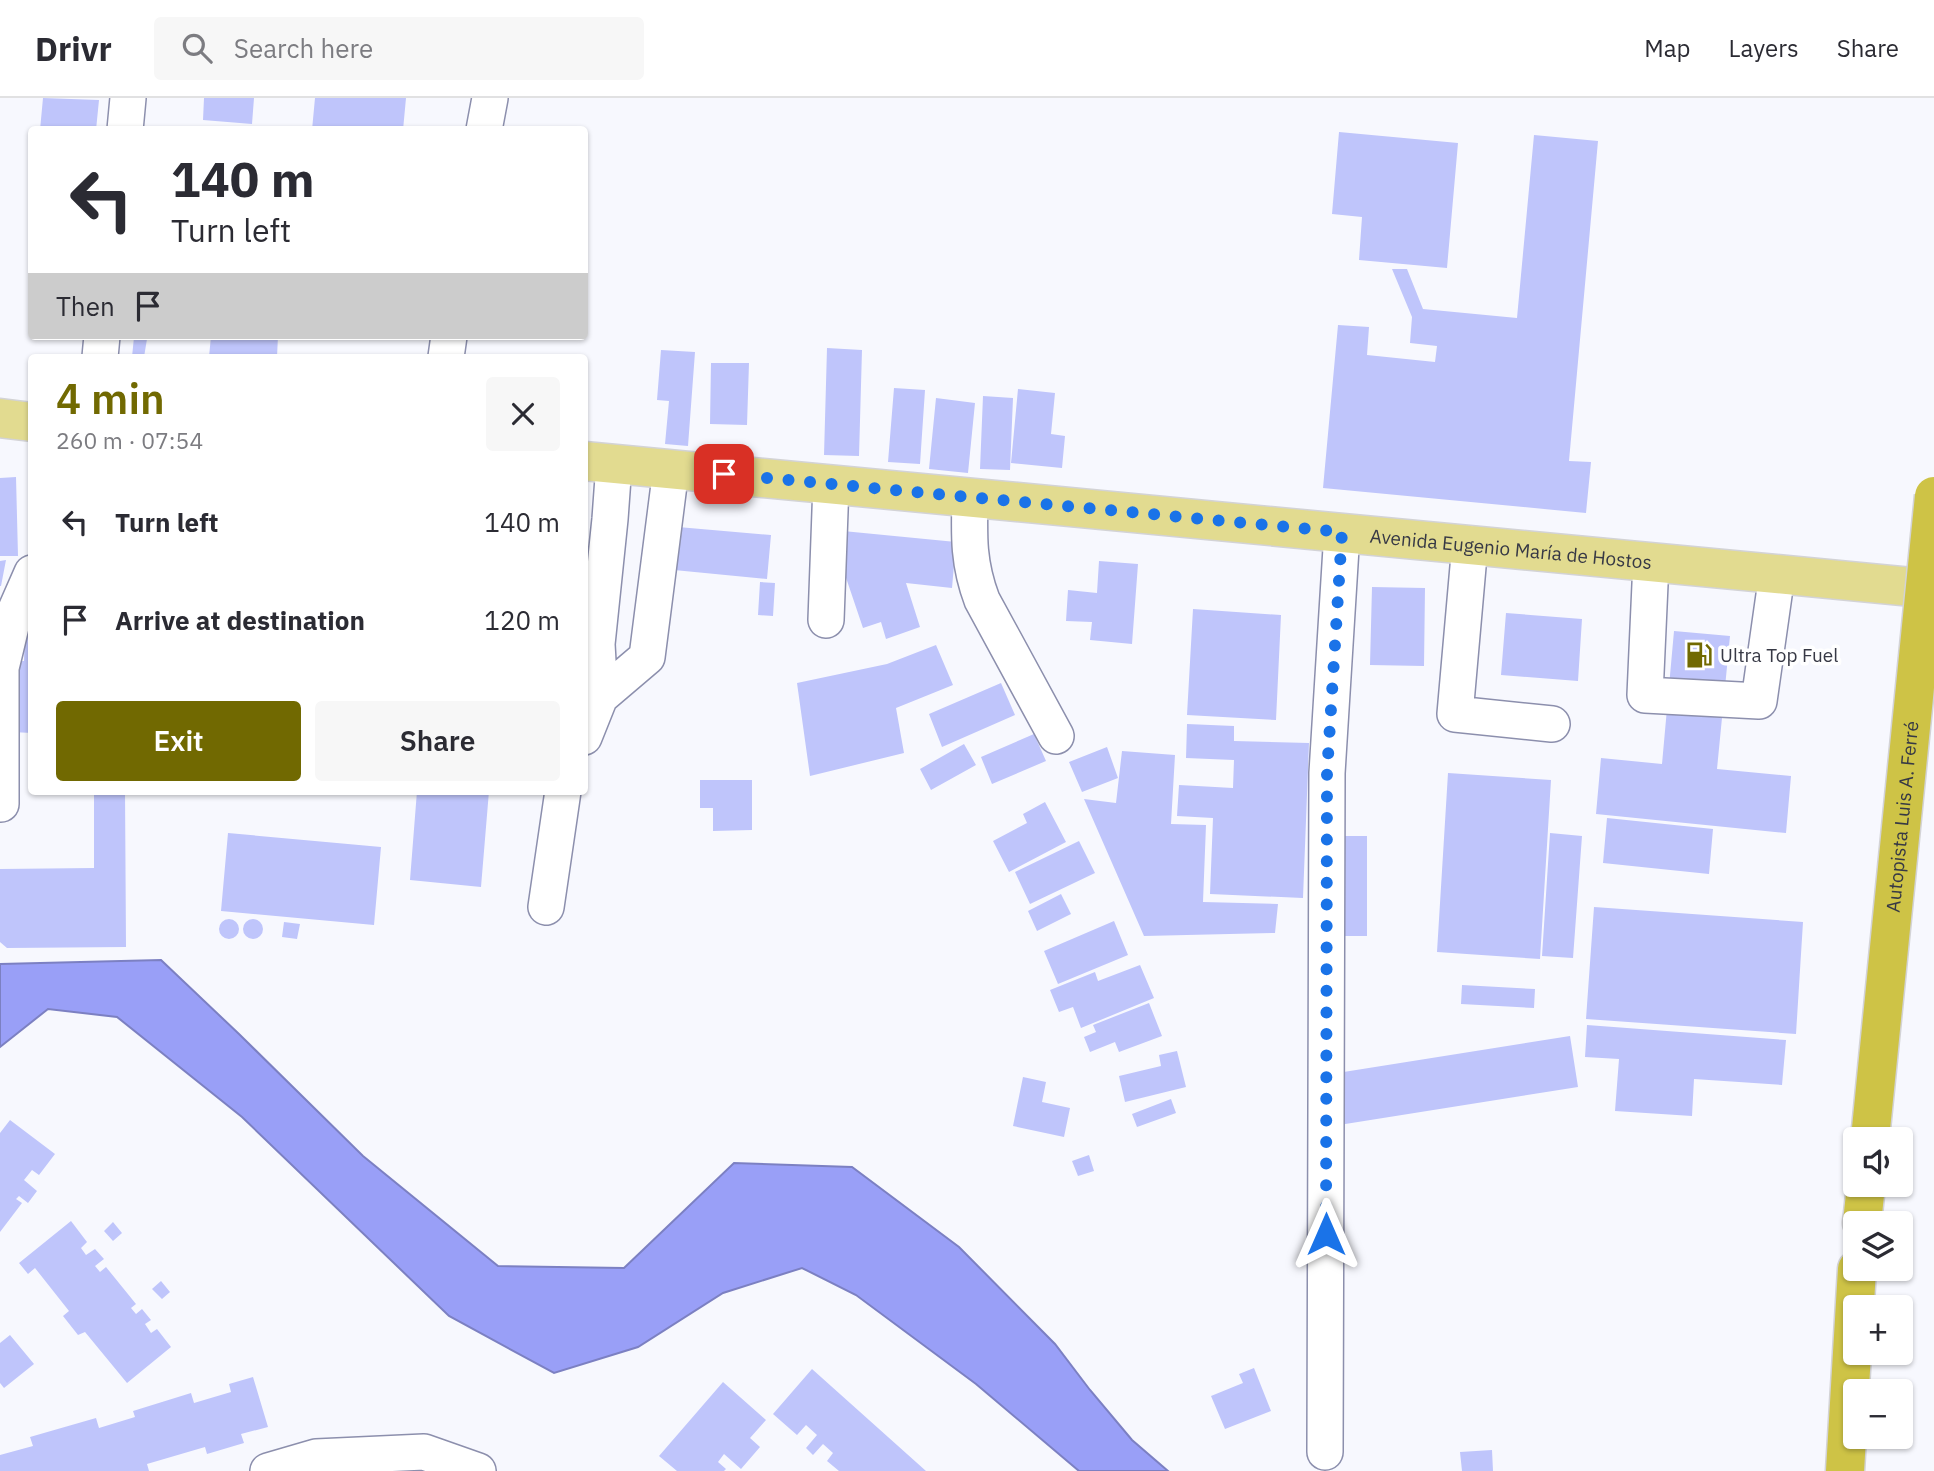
<!DOCTYPE html>
<meta charset="utf-8">
<style>
body{margin:0;font-family:"IBM Plex Sans",sans-serif;background:#f7f7f7;color:#2b2b33;height:100vh;display:flex;flex-direction:column;font-size:26px;white-space:nowrap}
*{box-sizing:border-box;margin:0}
p{font-size:23px;color:#7c7c81}
.icon{flex:none;width:38px;height:38px;fill:none;stroke:currentColor;stroke-width:2;stroke-linecap:round;stroke-linejoin:round}
.map{position:relative;flex:1;overflow:hidden}
.details{position:absolute;left:28px;top:256px;width:560px;height:441px;display:flex;flex-direction:column;background:#fff;border-radius:7px;box-shadow:0 2px 5px #0004}
.details>*{flex:none}
.hud{position:absolute;left:28px;top:28px;width:560px;height:214px;border-radius:7px;box-shadow:0 2px 5px #0004;background:#fff;color:#2b2b33;overflow:hidden}
.controls{position:absolute;left:1843px;top:1029px;display:grid;gap:14px}
.controls a{display:grid;place-items:center;width:70px;height:70px;border-radius:7px;background:#fff;box-shadow:0 2px 5px #0004;font-size:35px}
.pin{position:absolute;display:grid;place-items:center;width:60px;height:60px;color:#fff;margin:-30px;border-radius:14px;box-shadow:0 4px 10px #0006}
.me{position:absolute;width:77px;margin:-38px;rotate:0deg;stroke-linejoin:round;filter:drop-shadow(0 0 5px #0008)}
.turn{display:flex;align-items:center;gap:24px;height:147px;padding:0 28px;font-size:32px}
.turn .icon{width:91px;height:91px;stroke-width:2.5}
.turn b{display:block;font-size:49px;line-height:60px}
.then{display:flex;align-items:center;height:66px;padding:0 28px;background:#0003;gap:14px;font-size:26px}
.round{display:grid;place-items:center;flex:none;width:74px;height:74px;border-radius:7px;background:#f7f7f7}
.summary{display:flex;align-items:center;justify-content:space-between;height:119px;padding:0 28px}
h1{font-size:42px;font-weight:600;line-height:52px;color:#716901}
.cta{display:flex;gap:14px;margin-top:auto;padding:14px 28px}
.cta a{flex:1;height:80px;border-radius:7px;background:#716901;color:#fff;font-size:28px;font-weight:600;line-height:80px;text-align:center}
.cta a+a{background:#f7f7f7;color:#2b2b33}
ul{padding:0;list-style:none}
li{display:flex;align-items:center;gap:21px;height:98px;padding:0 28px}
li div{flex:1}
li b{display:block;font-size:26px}
li em{font-style:normal}
header{display:flex;align-items:center;gap:42px;box-sizing:border-box;height:98px;padding:0 35px;background:#fff;border-bottom:2px solid #e1e1e2}
header strong{font-size:33px}
nav{display:flex;gap:38px;margin-inline-start:auto;font-size:24px}
.search{width:490px;height:63px;background:#f7f7f7;display:flex;align-items:center;gap:18px;box-sizing:border-box;padding:0 24px;border-radius:7px;color:#7c7c81;font-size:26px}
.map>svg:first-child{display:block}
</style>
<header>
<strong>Drivr</strong>
<div class="search"><svg class="icon" aria-label="search" viewBox="0 0 24 24"><circle cx="10" cy="10" r="6"/><path d="M15 15l6 6"/></svg>Search here</div>
<nav><a>Map</a><a>Layers</a><a>Share</a></nav>
</header>
<div class="map">
<svg width="1934" height="1373" viewBox="0 0 1934 1373">
<rect width="100%" height="100%" fill="#f7f8fe"/>
<!-- water -->
<path fill="#999ff7" stroke="#7c80c2" stroke-width="2" d="M161,862L239,936L363,1058L498,1168L624,1170L734,1065L852,1069L959,1149L1055,1246L1090,1292L1132,1342L1168,1373H1079L976,1286L856,1197L802,1170L723,1195L638,1249L554,1275L449,1218L242,1019L117,919L48,911L0,949V866Z"/>
<!-- building -->
<path fill="#bfc5fb" d="M43,0L99,2L96,32H40Z
M204,0H254L252,26L203,22Z
M315,0H406L403,32H312Z
M1339,34L1458,45L1447,170L1359,162L1362,119L1332,116Z
M1534,37L1598,43L1569,363L1591,364L1586,415L1323,390L1338,227L1369,229L1367,257L1435,264L1437,248L1410,245L1412,219L1392,171H1407L1423,211L1517,220Z
M211,238H278L277,259H209Z
M134,239L147,241L144,259H132Z
M827,250L862,252L859,358L824,357Z
M661,252L695,254L688,348L665,346L669,303L657,302Z
M711,265H749L747,327L710,326Z
M894,290L925,292L920,366L888,364Z
M1018,291L1055,295L1051,336L1065,338L1062,370L1011,365Z
M983,298L1013,300L1010,372L980,371Z
M936,300L975,305L968,375L929,371Z
M16,379L18,458H0V380Z
M678,429L771,437L767,481L674,472Z
M843,433L956,444L952,490L906,485L920,529L886,541L881,524L863,530L840,462Z
M6,462L1,488H0V463Z
M1099,463L1138,466L1132,546L1090,542L1092,524L1066,523L1068,492L1097,495Z
M760,484L775,485L773,518L758,517Z
M1372,489L1425,490L1424,568L1370,567Z
M1193,511L1281,517L1276,622L1187,617Z
M1506,515L1582,521L1578,583L1501,577Z
M25,528H32V635L12,634V563H24Z
M1674,533L1730,538L1717,671L1791,678L1786,735L1596,716L1601,660L1662,666Z
M936,547L953,587L896,610L904,655L810,678L797,585L887,566Z
M1001,585L1015,617L942,649L929,616Z
M1187,626L1234,628V643L1309,645L1303,800L1210,796L1213,720L1177,718L1179,687L1233,690L1234,662L1186,660Z
M1034,636L1046,663L992,686L981,659Z
M964,646L976,667L931,692L920,671Z
M1107,649L1118,680L1082,694L1069,664Z
M1122,653L1175,657L1171,726L1206,727L1203,804L1278,806L1275,835L1144,838L1084,701L1116,705Z
M1448,675L1551,682L1540,861L1437,854Z
M700,682H752V732L713,733V710H700Z
M94,693H125L126,849L7,850L0,844V771L94,770Z
M417,693H489L481,789L410,782Z
M1045,704L1066,744L1009,774L993,743L1027,725L1023,716Z
M1607,720L1713,731L1709,776L1603,765Z
M228,735L381,749L374,827L221,813Z
M1550,735L1582,738L1573,860L1542,858Z
M1333,738H1367V838H1334Z
M1079,743L1095,775L1030,806L1015,774Z
M1061,796L1071,816L1037,833L1028,813Z
M1594,809L1803,824L1796,936L1586,921Z
M243 831a10 10 0 1 1 20 0a10 10 0 1 1-20 0Z
M219 831a10 10 0 1 1 20 0a10 10 0 1 1-20 0Z
M1114,823L1128,857L1058,886L1044,853Z
M284,824L300,826L297,841L282,839Z
M1140,867L1154,900L1081,930L1073,909L1059,914L1050,892L1095,874L1098,883Z
M1462,887L1535,891L1534,910L1461,906Z
M1149,905L1162,938L1119,954L1115,944L1090,954L1084,939L1096,934L1093,927Z
M1587,927L1786,942L1782,987L1694,981L1692,1018L1615,1013L1619,961L1585,959Z
M1570,938L1578,989L1339,1027L1331,976Z
M1177,953L1186,989L1125,1004L1119,978L1161,968L1159,957Z
M1023,979L1046,984L1042,1004L1070,1010L1064,1039L1013,1028Z
M1171,1001L1176,1015L1137,1029L1132,1016Z
M10,1022L55,1056L39,1077L32,1072L24,1082L37,1093L28,1105L19,1098L16,1101L22,1105L0,1134V1035Z
M1089,1057L1094,1073L1078,1078L1072,1063Z
M71,1123L87,1144L81,1150L86,1157L95,1151L104,1161L95,1168L100,1174L106,1169L136,1206L131,1210L136,1216L142,1211L151,1222L145,1226L151,1235L157,1231L171,1249L127,1285L85,1234L78,1237L63,1218L69,1213L35,1170L28,1176L19,1165Z
M113,1124L122,1135L113,1143L104,1133Z
M161,1183L170,1194L162,1201L152,1191Z
M10,1237L34,1266L4,1290L0,1285V1245Z
M1254,1270L1271,1313L1225,1331L1211,1298L1243,1285L1239,1276Z
M812,1271L926,1373H839L827,1363L833,1355L823,1346L813,1357L806,1350L817,1337L806,1327L797,1337L773,1316Z
M253,1279L268,1329L241,1336L244,1345L207,1356L205,1349L147,1366L149,1373H0V1357L33,1348L30,1339L96,1320L99,1330L135,1319L133,1313L191,1295L194,1305L231,1294L229,1286Z
M723,1284L766,1322L750,1340L760,1349L741,1371L724,1356L718,1364L726,1371L724,1373H677L659,1358Z
M1492,1352L1493,1373H1462L1460,1354Z"/>
<g fill="none" stroke-linecap="round" stroke-linejoin="round">
<!-- minor casing -->
<g stroke="#8c8fad" stroke-width="38">
<path id="minor" d="M125,32L128,0
M484,32L490,0
M100,259L102,238
M446,259L449,238
M970,399C969,438 968,465 982,502L1056,638
M1470,446L1455,616L1552,626
M1651,464L1645,597L1759,603L1777,476
M826,522L831,386
M600,599L647,559L671,371
M584,639L600,599L597,546L610,421L614,366
M1,706V570L14,516L32,475
M546,809L563,693
M1325,1354L1327,675L1342,434
M268,1373L316,1359L424,1354L478,1373"/>
</g>
<!-- major casing -->
<g stroke="#d3d3d6" stroke-width="41">
<g id="major">
<path d="M0,320L32,324"/>
<path id="s1" d="M584,363L1934,491"/>
</g>
</g>
<!-- highway casing -->
<g stroke="#d3d3d6" stroke-width="41">
<path id="highway" d="M1862,1125L1866,1087
M1845,1373L1857,1171"/>
</g>
<!-- minor -->
<use href="#minor" stroke="#fff" stroke-width="35"/>
<!-- major -->
<use href="#major" stroke="#e2db90" stroke-width="38"/>
<!-- highway -->
<use href="#highway" stroke="#cec346" stroke-width="38"/>
<!-- highway-bridge casing -->
<g stroke="#d3d3d6" stroke-width="41" stroke-linecap="butt">
<g id="highway-bridge">
<path id="s2" d="M1870,1041L1934,398"/>
</g>
</g>
<!-- highway-bridge -->
<use href="#highway-bridge" stroke="#cec346" stroke-width="38"/>
</g>
<g fill="none" stroke-linecap="round" stroke-linejoin="round">
<!-- route -->
<path stroke="#1a73e8" stroke-width="12" stroke-dasharray="0 21.6" d="M724,376L1342,434L1327,675L1326,1136"/>
</g>
<!-- icons -->
<defs>
<g id="fuel-bare" transform="scale(2.1)"><path d="M-5.5-6h7V0h2V4h1.3V-2.5L3-4.5l.8-.8L6-3V5H2.5V1h-1V6h-7ZM-4.2-4.7v3.2H.2V-4.7Z" fill="#716901" stroke="#fff" stroke-width="2.5" paint-order="stroke"/></g>
</defs>
<g fill-rule="evenodd">
<use href="#fuel-bare" x="1699" y="557"/>
</g>
<g text-anchor="middle" stroke-width="7" stroke-linejoin="round" paint-order="stroke">
<!-- street labels -->
<g font-size="19" fill="#373945" stroke="#fff">
<text dy="7" stroke="none"><textPath href="#s1" startOffset="931">Avenida Eugenio María de Hostos</textPath></text>
<text dy="7" stroke="none"><textPath href="#s2" startOffset="324">Autopista Luis A. Ferré</textPath></text>
</g>
<!-- poi labels -->
<g font-size="19" fill="#373945" stroke="#fff" text-anchor="start">
<text x="1720" y="564">Ultra Top Fuel</text>
</g>
</g>
</svg>
<div class="controls">
<a><svg class="icon" aria-label="sound" viewBox="0 0 24 24"><path d="M4 9h4l5-4v14l-5-4H4zM17 9q2 3 0 6"/></svg></a>
<a><svg class="icon" aria-label="layers" viewBox="0 0 24 24"><path d="M12 4l9 5-9 5-9-5zM3 14l9 5 9-5"/></svg></a>
<a>+</a>
<a>−</a>
</div>
<div class="pin" style="left:724px;top:376px;background:#d93025"><svg class="icon" aria-label="arrive" viewBox="0 0 24 24"><path d="M6 21V4h12l-3 4 3 4H6"/></svg></div>
<svg class="me" style="left:1326px;top:1136px" viewBox="-20 -20 40 40"><path d="M0-17L14 15 0 8-14 15z" fill="#1a73e8" stroke="#fff" stroke-width="4"/></svg>
<div class="hud">
<div class="turn"><svg class="icon" aria-label="left" viewBox="0 0 24 24"><path d="M17 20v-9H6M10 6l-5 5 5 5"/></svg><div><b>140 m</b>Turn left</div></div>
<div class="then">Then<svg class="icon" aria-label="arrive" viewBox="0 0 24 24"><path d="M6 21V4h12l-3 4 3 4H6"/></svg></div>
</div>
<section class="details">
<div class="summary"><div><h1>4 min</h1><p>260 m · 07:54</p></div><a class="round"><svg class="icon" aria-label="close" viewBox="0 0 24 24"><path d="M6 6l12 12M18 6L6 18"/></svg></a></div>
<ul>
<li><svg class="icon" aria-label="left" viewBox="0 0 24 24"><path d="M17 20v-9H6M10 6l-5 5 5 5"/></svg><div><b>Turn left</b></div><em>140 m</em></li>
<li><svg class="icon" aria-label="arrive" viewBox="0 0 24 24"><path d="M6 21V4h12l-3 4 3 4H6"/></svg><div><b>Arrive at destination</b></div><em>120 m</em></li>
</ul>
<div class="cta"><a>Exit</a><a>Share</a></div>
</section>
</div>
